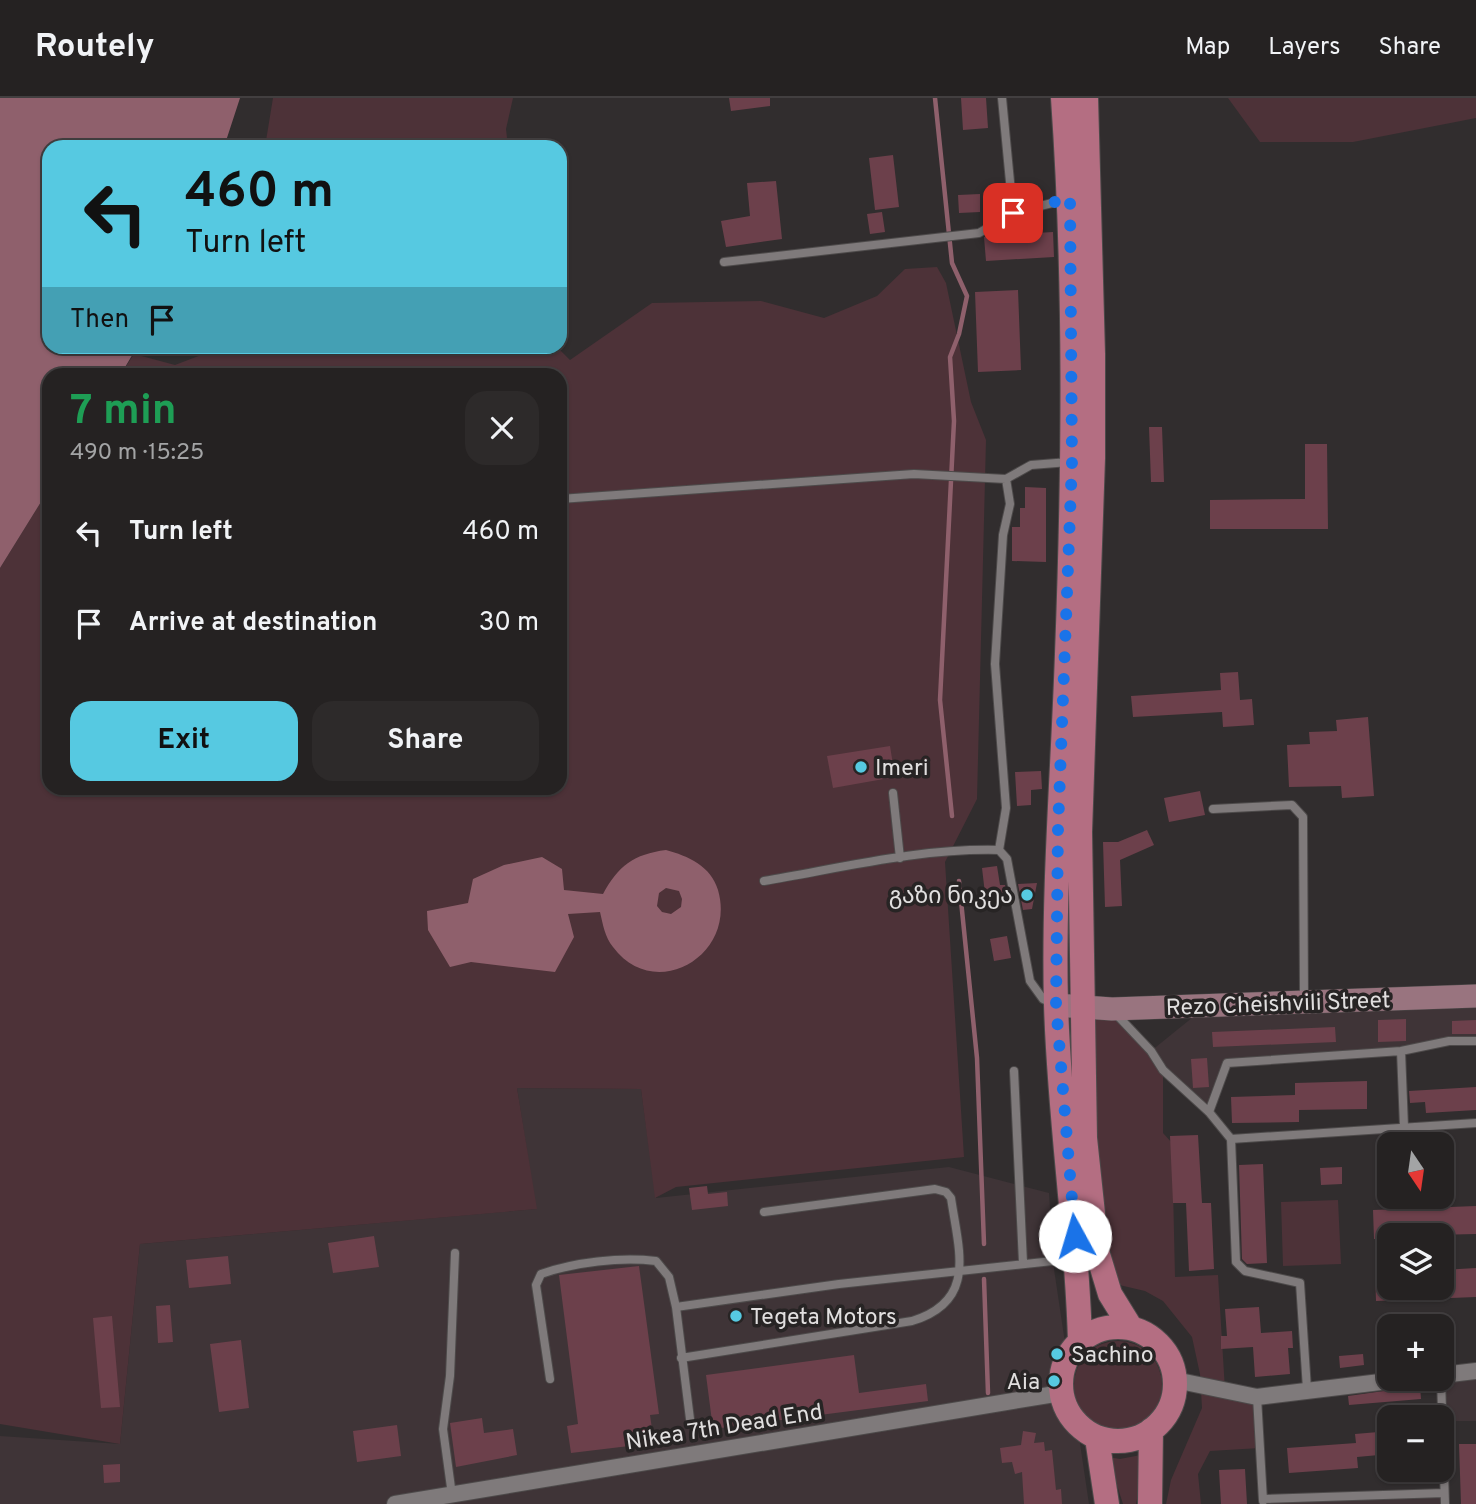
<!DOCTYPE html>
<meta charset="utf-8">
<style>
body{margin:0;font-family:Overpass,"Noto Sans Georgian",sans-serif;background:#2d2a2a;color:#f1f3f6;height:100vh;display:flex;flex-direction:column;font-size:26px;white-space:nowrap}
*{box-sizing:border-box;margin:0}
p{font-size:23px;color:#a3a4a5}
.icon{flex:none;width:38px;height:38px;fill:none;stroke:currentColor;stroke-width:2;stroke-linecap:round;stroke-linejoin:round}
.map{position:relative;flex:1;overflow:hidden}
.panel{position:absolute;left:42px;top:270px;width:525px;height:427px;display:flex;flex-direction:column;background:#252222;border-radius:21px;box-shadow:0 2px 5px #0004,0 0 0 2px #423f40}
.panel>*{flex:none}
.top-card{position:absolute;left:42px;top:42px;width:525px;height:214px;border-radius:21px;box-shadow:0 2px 5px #0004,0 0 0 2px #423f40;background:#56c9e1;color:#111;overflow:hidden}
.needle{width:46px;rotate:167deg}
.buttons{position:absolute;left:1377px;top:1034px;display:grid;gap:14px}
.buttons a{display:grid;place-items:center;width:77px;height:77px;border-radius:14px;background:#252222;box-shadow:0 2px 5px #0004,0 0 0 2px #423f40;font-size:35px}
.pin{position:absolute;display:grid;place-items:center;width:60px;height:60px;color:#fff;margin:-30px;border-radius:14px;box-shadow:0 4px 10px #0006}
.me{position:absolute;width:77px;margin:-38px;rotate:354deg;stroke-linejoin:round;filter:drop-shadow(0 0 5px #0008)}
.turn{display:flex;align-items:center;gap:24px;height:147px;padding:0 28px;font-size:32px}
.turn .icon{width:91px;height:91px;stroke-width:2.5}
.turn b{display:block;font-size:49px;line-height:60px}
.then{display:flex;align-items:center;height:66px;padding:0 28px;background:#0003;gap:14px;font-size:26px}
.round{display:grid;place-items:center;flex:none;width:74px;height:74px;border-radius:21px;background:#2d2a2a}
.head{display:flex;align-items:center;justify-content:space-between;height:119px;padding:0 28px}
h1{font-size:42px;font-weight:700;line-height:52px;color:#1e9e55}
.primary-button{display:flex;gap:14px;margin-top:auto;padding:14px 28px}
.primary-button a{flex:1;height:80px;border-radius:21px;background:#56c9e1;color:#111;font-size:28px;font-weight:700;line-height:80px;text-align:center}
.primary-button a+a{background:#2d2a2a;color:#f1f3f6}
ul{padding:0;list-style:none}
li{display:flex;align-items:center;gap:21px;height:91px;padding:0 28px}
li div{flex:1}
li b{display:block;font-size:26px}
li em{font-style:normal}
header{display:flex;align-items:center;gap:42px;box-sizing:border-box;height:98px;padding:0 35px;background:#252222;border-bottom:2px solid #423f40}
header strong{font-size:33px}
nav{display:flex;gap:38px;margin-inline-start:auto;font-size:24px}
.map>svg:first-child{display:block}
</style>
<header>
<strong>Routely</strong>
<nav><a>Map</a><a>Layers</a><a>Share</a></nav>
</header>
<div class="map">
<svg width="1476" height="1406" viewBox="0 0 1476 1406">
<rect width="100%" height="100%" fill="#312d2e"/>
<!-- built -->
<path fill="#3f3437" d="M1476,901V943L1401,953L1227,965L1209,1014L1163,972L1151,953L1198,915Z
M517,990L641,991L656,1100L949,1069L1049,1095L1054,1171L1089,1406H0V1338L120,1346L140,1146L536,1111Z
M1476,1273V1323H1443L1442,1281Z
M1444,1395L1445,1406H1263V1401Z"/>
<!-- green -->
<path fill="#4d3238" d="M273,0H513L506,31L508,49H265Z
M1228,0H1476V20L1353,44H1260Z
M937,169L946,185L971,304L986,342L977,701L945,764L964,1059L676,1089L655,1100L641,991L517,990L537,1111L140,1146L120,1346L0,1326V470L49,391V690H560V276H121L134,256L175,267L209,254L212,248H556L570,262L652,205L761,203L824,220L877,198L905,171Z
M1081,911H1112L1163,972V1035L1172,1045L1175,1179L1218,1177L1225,1292L1257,1299L1260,1350L1210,1353L1198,1376L1201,1406H1166L1171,1382L1202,1310L1200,1276L1192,1239L1163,1203L1145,1193L1115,1186L1107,1188Z
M1338,1102L1341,1166L1283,1168L1281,1104Z
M1074 1287a44 44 0 1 1 88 0a44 44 0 1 1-88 0Z
M1146,1356L1136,1406H1123L1108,1359L1120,1361Z"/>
<!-- water -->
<path fill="#8f606c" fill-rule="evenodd" d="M0,0H240L224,49H49V248L137,249L121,276H49V391L0,470Z
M666,752C688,758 711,768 718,792C737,858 654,905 613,849C605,839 603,827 600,814L568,816L574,839L555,874L471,864L450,869L428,832L427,813L468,805L473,781L504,767L542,759L562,771L564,792L603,796C618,768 634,756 666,752ZM666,790L679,793L682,801L681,809L671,816L662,814L657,808L659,795Z"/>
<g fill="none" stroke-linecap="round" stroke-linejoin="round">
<!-- stream -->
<path stroke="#8f606c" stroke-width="4.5" d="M935,0L952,165L967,198L959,236L950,259L954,323L940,602L952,718
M959,783L977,960L984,1146
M984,1181L988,1295"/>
</g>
<!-- building -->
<path fill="#6c404b" d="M729,0H770V8L731,13Z
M961,0H986L988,30L963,32Z
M893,57L899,109L875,112L869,60Z
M776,83L782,141L726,149L721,123L750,118L747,85Z
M980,96V114L959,115L958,97Z
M882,114L885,134L870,136L867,116Z
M1053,134L1054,159L986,163L984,139L987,138Z
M1018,192L1021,272L978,274L975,194Z
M1149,329H1162L1164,384H1151Z
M1305,346H1327L1328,431H1210V402L1305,401Z
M1025,389L1046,390V464L1012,463V429H1020V410H1025Z
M1238,574L1240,602L1252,601L1254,627L1223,629L1222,614L1133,619L1131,598L1221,592L1220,575Z
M1368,619L1374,698L1342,700L1341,688L1289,689L1287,647L1310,646L1309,634L1337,633L1336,622Z
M890,648L895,679L833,690L827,658Z
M1041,673L1042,691L1031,692V707L1017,708L1015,674Z
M1200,693L1205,717L1169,724L1164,700Z
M1147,732L1154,747L1120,762L1122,808L1105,809L1103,744H1118Z
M997,768L1000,787H1005L1008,801L986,804L982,770Z
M1037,785L1032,811L1023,812L1018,786Z
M1007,838L1011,860L994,863L990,841Z
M1406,921V943L1378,944V922Z
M1476,922V936H1452V923Z
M1335,929L1336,944L1213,949L1212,934Z
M1207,960L1209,989L1193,990L1191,961Z
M1367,983V1011L1299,1012V1024L1232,1025L1231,999L1295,997V985Z
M1476,989V1012L1426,1015L1425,1004L1410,1005L1409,993Z
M1418,1035V1046H1380V1038Z
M1198,1037L1202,1105H1211L1214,1171L1189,1173L1186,1105H1173L1170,1038Z
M1263,1066L1267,1165L1247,1166L1242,1161L1239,1067Z
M1342,1069V1086L1321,1087L1320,1070Z
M707,1088L708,1096L727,1094L728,1108L692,1112L689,1090Z
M1476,1108V1136L1390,1138V1141H1374L1373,1112Z
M374,1138L379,1169L333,1175L328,1145Z
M228,1158L231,1186L189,1190L186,1162Z
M639,1168L659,1316L650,1317L654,1345L571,1355L567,1328L578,1326L559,1177Z
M1476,1170V1199L1376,1203L1375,1175L1390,1174V1190H1442V1172Z
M170,1207L173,1244L158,1245L156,1208Z
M1259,1209L1261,1235L1292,1233L1293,1250H1288L1290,1276L1255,1279L1253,1249L1221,1251V1238H1227L1225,1211Z
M112,1218L120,1309L101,1310L93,1220Z
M241,1242L249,1310L219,1314L210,1246Z
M1363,1256L1364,1267L1340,1270L1339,1258Z
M854,1257L859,1295L926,1286L928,1303L713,1331L706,1277Z
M1420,1288L1421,1301L1349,1307L1348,1298Z
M482,1320L484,1335L513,1331L517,1357L456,1369L450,1325Z
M397,1327L401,1358L357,1364L353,1333Z
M1023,1333L1036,1335L1034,1345L1044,1344L1045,1353L1052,1352L1056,1392L1061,1391L1062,1406H1024L1022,1374L1015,1376L1012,1364L1002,1365L1000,1350L1021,1347Z
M1390,1333V1356L1357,1359L1358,1370L1289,1375L1287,1350L1356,1345L1355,1336Z
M1459,1346H1476V1406H1461Z
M120,1366V1384L104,1385L103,1367Z
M1245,1371L1247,1406H1221L1219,1372Z"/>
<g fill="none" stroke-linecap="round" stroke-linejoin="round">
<!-- lane casing -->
<g stroke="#4d4a4a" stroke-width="10">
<path id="lane" d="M1002,0L1013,115
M724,164L979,135L1013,115L1064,102
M560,401L914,376L1006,381L1031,367L1069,364
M893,695L900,760
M1213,711L1292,707L1303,719L1304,901
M999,752L1006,710L995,566L1003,437L1010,406L1006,381
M764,783C841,770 920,750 999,752L1007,761L1030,883L1043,901L1053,906
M1116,916L1151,953L1163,972L1209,1014L1231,1041L1236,1164L1245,1173L1300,1185L1307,1291
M1401,953L1404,1029
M1014,973L1023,1165
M1209,1014L1227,965L1401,953L1449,943H1476
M1231,1041L1476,1025
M676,1209L690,1321
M681,1260L912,1223C977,1203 959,1154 951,1100L946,1094L935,1091L764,1114
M550,1281L536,1187L541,1176C575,1164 620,1159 656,1163L669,1179L676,1209L839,1186L1071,1161
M1441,1281L1445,1406
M1257,1299L1263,1403
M452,1397L443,1331L450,1278L455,1155
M1263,1401L1444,1395"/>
</g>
<!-- street casing -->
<g stroke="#4d4a4a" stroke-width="18">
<path id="street" d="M1442,1277L1476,1273
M1175,1282L1257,1299L1405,1281
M395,1406L1061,1295"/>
</g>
<!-- secondary casing -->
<g stroke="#4d4a4a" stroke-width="24">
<path id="secondary" d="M1056,907L1112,911L1476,898"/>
</g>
<!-- primary casing -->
<g stroke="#4d4a4a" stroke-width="26">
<path id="primary" d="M1063,0C1076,185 1074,371 1067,556C1063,673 1053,790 1056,906C1059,1019 1077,1130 1080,1243
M1086,0L1093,256V360L1080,734L1085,1040L1097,1153L1110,1196L1131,1230
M1061 1286a57 57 0 1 1 114 0a57 57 0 1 1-114 0Z
M1097,1340L1107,1406
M1150,1406L1151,1332"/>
</g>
<!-- lane -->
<use href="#lane" stroke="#7f7a7b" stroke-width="8"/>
<!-- street -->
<use href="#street" stroke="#7f7a7b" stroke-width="16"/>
<!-- secondary -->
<use href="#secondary" stroke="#99747f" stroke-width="23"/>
<!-- primary -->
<use href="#primary" stroke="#b46e82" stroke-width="24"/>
</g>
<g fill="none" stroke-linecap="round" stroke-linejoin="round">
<!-- route -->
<path stroke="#1a73e8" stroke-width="12" stroke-dasharray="0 21.6" d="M1013,115L1070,100L1072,364L1058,731L1056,907L1075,1138"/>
</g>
<!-- markers -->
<g fill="#56c9e1" stroke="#272424" stroke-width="2.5">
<circle cx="861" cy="669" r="7"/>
<circle cx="1027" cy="797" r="7"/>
<circle cx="736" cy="1218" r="7"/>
<circle cx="1057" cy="1256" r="7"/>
<circle cx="1054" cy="1283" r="7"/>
</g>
<g text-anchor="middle" stroke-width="7" stroke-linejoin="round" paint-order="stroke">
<!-- poi labels -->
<g font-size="23" fill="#e1dfdf" stroke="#272424" text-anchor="start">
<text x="875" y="677">Imeri</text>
<text x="1013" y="805" text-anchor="end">გაზი ნიკეა</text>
<text x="750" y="1226">Tegeta Motors</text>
<text x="1071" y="1264">Sachino</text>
<text x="1040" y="1291" text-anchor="end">Aia</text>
</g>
<!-- street labels -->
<g font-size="23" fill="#e1dfdf" stroke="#272424">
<text transform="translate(1278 905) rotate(-2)" y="8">Rezo Cheishvili Street</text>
<text transform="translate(724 1328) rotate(-9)" y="8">Nikea 7th Dead End</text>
</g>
</g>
</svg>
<div class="buttons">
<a><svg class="needle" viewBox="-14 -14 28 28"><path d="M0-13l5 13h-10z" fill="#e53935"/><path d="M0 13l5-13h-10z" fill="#a3a4a5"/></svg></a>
<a><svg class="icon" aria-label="layers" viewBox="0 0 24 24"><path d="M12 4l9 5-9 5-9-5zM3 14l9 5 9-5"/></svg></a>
<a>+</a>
<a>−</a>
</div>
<div class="pin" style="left:1013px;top:115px;background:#d93025"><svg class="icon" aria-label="arrive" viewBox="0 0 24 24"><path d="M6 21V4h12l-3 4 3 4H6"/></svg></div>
<svg class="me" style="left:1075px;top:1138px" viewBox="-20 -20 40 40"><circle r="19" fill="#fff"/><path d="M0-13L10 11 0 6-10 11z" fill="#1a73e8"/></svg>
<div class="top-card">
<div class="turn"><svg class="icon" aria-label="left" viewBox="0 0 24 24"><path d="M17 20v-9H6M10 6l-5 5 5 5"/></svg><div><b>460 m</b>Turn left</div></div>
<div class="then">Then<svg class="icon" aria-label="arrive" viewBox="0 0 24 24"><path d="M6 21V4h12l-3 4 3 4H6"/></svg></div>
</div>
<section class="panel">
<div class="head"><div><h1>7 min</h1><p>490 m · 15:25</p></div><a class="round"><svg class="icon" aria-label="close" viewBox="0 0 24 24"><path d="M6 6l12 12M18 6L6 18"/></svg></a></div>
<ul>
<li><svg class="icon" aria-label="left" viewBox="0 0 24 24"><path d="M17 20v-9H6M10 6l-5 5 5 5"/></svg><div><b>Turn left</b></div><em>460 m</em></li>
<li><svg class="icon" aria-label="arrive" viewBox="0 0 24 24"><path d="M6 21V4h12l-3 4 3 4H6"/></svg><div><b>Arrive at destination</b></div><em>30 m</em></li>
</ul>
<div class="primary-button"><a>Exit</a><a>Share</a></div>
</section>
</div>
